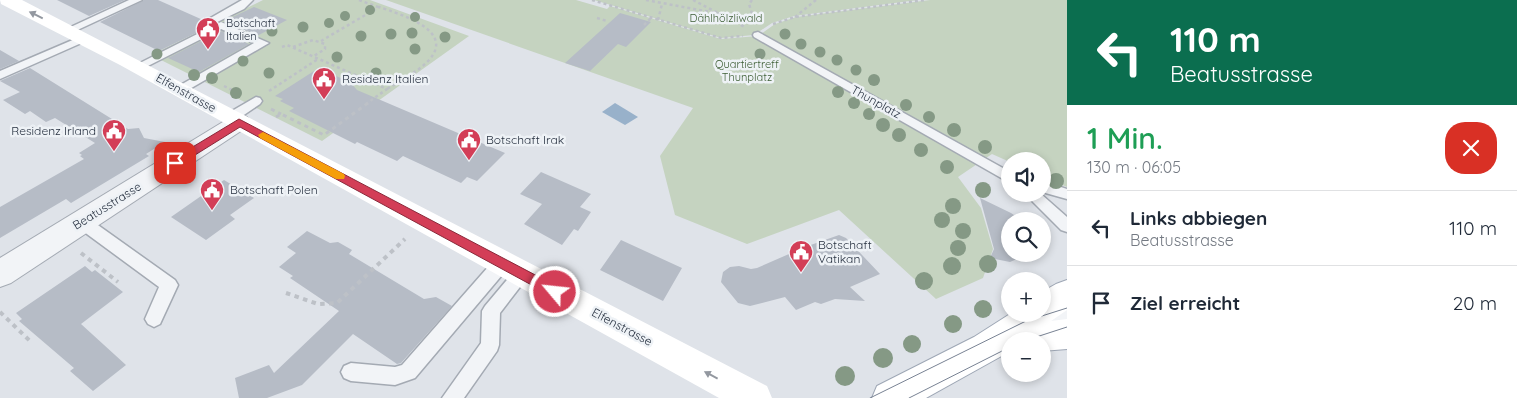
<!DOCTYPE html>
<html lang="de">
<meta charset="utf-8">
<style>
body{margin:0;font-family:Quicksand,sans-serif;background:#f2f2f3;color:#1f2937;height:100vh;display:flex;flex-direction:column;font-size:19px;white-space:nowrap}
*{box-sizing:border-box;margin:0}
p{font-size:16px;color:#747a83}
.icon{flex:none;width:28px;height:28px;fill:none;stroke:currentColor;stroke-width:2;stroke-linecap:round;stroke-linejoin:round}
.map{position:relative;flex:1;overflow:hidden}
.side{display:flex;flex-direction:column;background:#fff;width:450px}
.side>*{flex:none}
.guide{background:#0b6e4f;color:#fff;overflow:hidden}
.fabs{position:absolute;left:1001px;top:152px;display:grid;gap:10px}
.fabs a{display:grid;place-items:center;width:50px;height:50px;border-radius:50%;background:#fff;box-shadow:0 2px 8px #0003;font-size:25px}
.pin{position:absolute;display:grid;place-items:center;width:42px;height:42px;color:#fff;margin:-21px;border-radius:10px;box-shadow:0 2px 8px #0006}
.me{position:absolute;width:55px;margin:-28px;rotate:298deg;stroke-linejoin:round;filter:drop-shadow(0 0 4px #0008)}
.turn{display:flex;align-items:center;gap:18px;height:105px;padding:0 20px;font-size:22px}
.turn .icon{width:65px;height:65px;stroke-width:2.5}
.turn b{display:block;font-size:35px;line-height:42px}
.round{display:grid;place-items:center;flex:none;width:52px;height:52px;border-radius:20px;background:#f2f2f3}
.summary{display:flex;align-items:center;justify-content:space-between;height:85px;padding:0 20px}
h1{font-size:30px;font-weight:600;line-height:38px;color:#1e9e55}
ul{padding:0;list-style:none}
li{display:flex;align-items:center;gap:15px;height:75px;padding:0 20px;border-top:1px solid #e0e1e3}
li div{flex:1}
li b{display:block;font-size:19px}
li em{font-style:normal}
main{display:flex;flex:1;min-height:0}
.map>svg:first-child{display:block}
</style>
<main>
<div class="map">
<svg width="1067" height="398" viewBox="0 0 1067 398">
<rect width="100%" height="100%" fill="#dfe3e9"/>
<!-- green -->
<path fill="#c5d3c0" d="M263,0H370L469,36L322,141L151,55Z
M386,0H576L607,9L610,6L721,39L758,36L775,24L796,17L930,0H1067V187L1043,177L1042,161L1010,162L992,154L958,177L981,208L993,249L983,278L936,299L839,210L747,244L675,215L660,156L693,108Z
M594,0H918L794,16L772,23L754,35L721,38Z"/>
<!-- water -->
<path fill="#98b1ca" d="M615,103L638,117L625,125L602,112Z"/>
<!-- building -->
<path fill="#b6bcc6" d="M57,0H125L89,16Z
M144,0H158L203,20L198,25L204,29L159,51L100,22Z
M254,7L287,20L257,36L224,21Z
M620,13L651,22L626,47L618,44L590,71L565,63Z
M221,31L249,44L199,72L168,58Z
M0,50L19,61L0,69Z
M30,68L128,129L139,128L144,138L165,142L146,154L149,156L71,203L66,199L0,238V207L84,159L80,156L82,155L79,153L95,143L55,118L46,122L30,111L25,114L3,100L20,92L0,81Z
M314,71L319,74L329,73L350,82L357,90L505,153L477,181L467,177L461,183L403,156L397,161L357,142L355,144L289,111L294,108L280,101L283,99L275,96Z
M541,172L591,194L580,207L591,212L578,231L574,229L562,245L524,224L542,204L520,194Z
M224,180L254,198L230,215L235,219L206,240L171,217Z
M980,198L1011,213L1023,221H1010V254H1028L1010,262L990,258L994,249Z
M307,231L330,243L338,242L352,250L349,254L424,299L436,297L452,306L401,363L397,364L353,334L302,385L267,398H239L235,378L269,365L274,373L339,311L290,278L293,276L279,267L296,253L287,247Z
M839,235L846,238L880,274L850,287L865,301L835,299L821,304L815,302L796,310L785,297L750,306L738,303L721,282L723,272L730,267L739,266L751,269L757,268L805,247Z
M621,240L682,268L663,301L600,270Z
M85,266L92,272L95,270L123,292L81,324L126,365L93,391L70,371L74,368L19,321L22,319L16,313Z"/>
<g fill="none" stroke-linecap="round" stroke-linejoin="round">
<!-- lane casing -->
<g stroke="#a4aab3" stroke-width="3">
<path id="lane" d="M129,0H142L71,33H63L62,31Z
M242,0H253L244,9L209,26L205,27L200,24Z
M221,22L269,43L181,94L175,90L177,87L254,43L221,29L142,69L138,71L132,67Z
M758,32L1010,172V183L754,37L753,35L754,33Z
M82,36L86,37L88,39L86,41L0,79V71Z
M256,97L260,98L262,101L260,104L235,121H225L224,118L225,115Z
M1042,181L1067,189V199L1042,192Z
M1025,194H1041L1067,217V232L1061,230Z
M82,216L88,218L175,280L178,285L160,324L154,327L148,324L145,319L159,287L76,226L74,222L76,218Z
M502,256L508,258L510,263L508,268L415,378L395,385L351,381L344,378L341,372L344,366L351,363L395,367L402,365L496,258Z
M522,267L528,269L530,274L500,313L499,345L497,351L464,398H442L481,343L482,311L485,306L516,269Z
M1067,308V324L1036,335L1030,333L1027,327L1030,321Z"/>
</g>
<!-- street casing -->
<g stroke="#a4aab3" stroke-width="2">
<path id="street" d="M239,114L247,117L251,122L247,127L11,283L0,287V258L231,117Z"/>
</g>
<!-- primary casing -->
<g stroke="#9ea7b5" stroke-width="2">
<path id="primary" d="M1067,280V310L1051,321L1067,319V349L1042,351V341H1010V354L1007,353L926,398H872L877,386L974,337L1010,314H1042V292L1056,284Z"/>
</g>
<!-- path-far2 -->
<path stroke="#bdc1c7" stroke-width="2.5" stroke-dasharray="3 3" stroke-linecap="butt" d="M359,0L378,7
M592,0L721,38L743,36
M646,0L721,14
M693,0L745,27
M752,0L749,4L754,20
M795,17L816,0
M597,18L607,21
M658,20L662,4
M773,24L795,17L925,0
M644,25L651,18
M321,41L379,7C399,14 456,30 429,60C418,72 401,80 387,89
M282,47L287,45L387,89L366,104
M293,47L313,40L325,44V49L314,56
M224,86L236,92
M269,91L318,59"/>
<!-- path-far1 -->
<path stroke="#bdc1c7" stroke-width="3" stroke-dasharray="4 4" stroke-linecap="butt" d="M271,109L281,114
M276,117L281,114L324,135L368,103"/>
<!-- path -->
<path stroke="#bdc1c7" stroke-width="4" stroke-dasharray="4.5 4.5" stroke-linecap="butt" d="M81,253L118,282
M286,293L318,304L337,303L405,239
M0,312L32,343"/>
<!-- lane -->
<use href="#lane" fill="#f2f4f7" fill-rule="evenodd"/>
<!-- street -->
<use href="#street" fill="#f2f4f7" fill-rule="evenodd"/>
<!-- secondary -->
<path fill="#fff" fill-rule="evenodd" d="M0,0H22L767,386L772,398H719L120,65L1,4Z"/>
<!-- primary -->
<use href="#primary" fill="#fff" fill-rule="evenodd"/>
<!-- tram -->
<path stroke="#788293" stroke-width="1" d="M1024,341L1067,327
M870,398L1026,321L1067,308
M909,398L1010,347"/>
</g>
<!-- trees -->
<g fill="#859985">
<circle cx="370" cy="10" r="5"/>
<circle cx="345" cy="16" r="5"/>
<circle cx="415" cy="17" r="5"/>
<circle cx="329" cy="23" r="5"/>
<circle cx="303" cy="27" r="5.5"/>
<circle cx="272" cy="31" r="5.5"/>
<circle cx="412" cy="33" r="5.5"/>
<circle cx="391" cy="34" r="5.5"/>
<circle cx="785" cy="34" r="5.5"/>
<circle cx="361" cy="36" r="5.5"/>
<circle cx="445" cy="37" r="5.5"/>
<circle cx="801" cy="44" r="5.5"/>
<circle cx="415" cy="49" r="5.5"/>
<circle cx="820" cy="52" r="5.5"/>
<circle cx="157" cy="54" r="5.5"/>
<circle cx="760" cy="54" r="5.5"/>
<circle cx="337" cy="57" r="5.5"/>
<circle cx="837" cy="60" r="5.5"/>
<circle cx="243" cy="61" r="5.5"/>
<circle cx="856" cy="70" r="5.5"/>
<circle cx="269" cy="73" r="5.5"/>
<circle cx="376" cy="73" r="5.5"/>
<circle cx="194" cy="75" r="6"/>
<circle cx="212" cy="78" r="6"/>
<circle cx="874" cy="80" r="6"/>
<circle cx="838" cy="92" r="6"/>
<circle cx="236" cy="93" r="6"/>
<circle cx="854" cy="103" r="6"/>
<circle cx="906" cy="105" r="6"/>
<circle cx="869" cy="114" r="6"/>
<circle cx="929" cy="117" r="6"/>
<circle cx="883" cy="125" r="7"/>
<circle cx="954" cy="130" r="7"/>
<circle cx="899" cy="135" r="7"/>
<circle cx="985" cy="147" r="7"/>
<circle cx="921" cy="150" r="7"/>
<circle cx="947" cy="167" r="7"/>
<circle cx="1056" cy="181" r="8"/>
<circle cx="983" cy="190" r="8"/>
<circle cx="953" cy="206" r="8"/>
<circle cx="942" cy="220" r="8"/>
<circle cx="963" cy="231" r="8"/>
<circle cx="958" cy="248" r="8"/>
<circle cx="988" cy="264" r="9"/>
<circle cx="952" cy="266" r="9"/>
<circle cx="924" cy="281" r="9"/>
<circle cx="983" cy="309" r="9"/>
<circle cx="953" cy="324" r="9"/>
<circle cx="912" cy="344" r="9"/>
<circle cx="883" cy="358" r="10"/>
<circle cx="845" cy="376" r="10"/>
</g>
<!-- one-way arrows -->
<defs><path id="oneway-solid" d="M-6-.8H1V-3.2L6.5 0L1 3.2V.8H-6Z" transform="scale(1.25)"/></defs>
<g fill="#9398a0">
<use href="#oneway-solid" transform="translate(36 15) rotate(-154)"/>
<use href="#oneway-solid" transform="translate(711 375) rotate(-152)"/>
</g>
<!-- route -->
<path fill="#d33e57" stroke="#892839" d="M239,119L560,288L562,292L560,295L555,297L550,295L240,127L179,165H171L170,163L171,160Z"/>
<!-- slow -->
<path fill="#f59e0b" d="M263,132L344,174L345,176L344,179H336L260,138L258,135Z"/>
<!-- icons -->
<defs>
<g id="civic-pin" transform="scale(1.25)"><path d="M0 17L-7.5 6A9.5 9.5 0 1 1 7.5 6Z" fill="#d33e57" stroke="#eef2f6"/><path d="M-.6-6.5H3V-4.5H.6V-3L4-1V1h2V6H-6V1h2V-1L-.6-3ZM-1.2 2.5V6h2.4V2.5Z" fill="#fff"/></g>
</defs>
<g fill-rule="evenodd">
<use href="#civic-pin" x="208" y="29"/>
<use href="#civic-pin" x="324" y="79"/>
<use href="#civic-pin" x="114" y="131"/>
<use href="#civic-pin" x="469" y="140"/>
<use href="#civic-pin" x="212" y="190"/>
<use href="#civic-pin" x="801" y="252"/>
</g>
<g text-anchor="middle" stroke-width="5" stroke-linejoin="round" paint-order="stroke">
<!-- far-park labels -->
<g font-size="11" fill="#3c5d34" stroke="#eef2f6">
<text x="726" y="22">Dählhölzliwald</text>
<text x="747" y="68">Quartiertreff<tspan x="747" dy="13">Thunplatz</tspan></text>
</g>
<!-- far-poi labels -->
<g font-size="11" fill="#273140" stroke="#eef2f6" text-anchor="start">
<text x="226" y="27">Botschaft<tspan x="226" dy="13">Italien</tspan></text>
</g>
<!-- poi labels -->
<g font-size="12" fill="#273140" stroke="#eef2f6" text-anchor="start">
<text x="342" y="83">Residenz Italien</text>
<text x="96" y="135" text-anchor="end">Residenz Irland</text>
<text x="486" y="144">Botschaft Irak</text>
<text x="230" y="194">Botschaft Polen</text>
<text x="818" y="249">Botschaft<tspan x="818" dy="14">Vatikan</tspan></text>
</g>
<!-- street labels -->
<g font-size="12" fill="#273140" stroke="#eef2f6">
<text transform="translate(186 93) rotate(29)" y="4">Elfenstrasse</text>
<text transform="translate(876 102) rotate(29)" y="4">Thunplatz</text>
<text transform="translate(107 206) rotate(-32)" y="4">Beatusstrasse</text>
<text transform="translate(622 327) rotate(28)" y="4">Elfenstrasse</text>
</g>
</g>
</svg>
<div class="fabs">
<a><svg class="icon" aria-label="sound" viewBox="0 0 24 24"><path d="M4 9h4l5-4v14l-5-4H4zM17 9q2 3 0 6"/></svg></a>
<a><svg class="icon" aria-label="search" viewBox="0 0 24 24"><circle cx="10" cy="10" r="6"/><path d="M15 15l6 6"/></svg></a>
<a>+</a>
<a>−</a>
</div>
<div class="pin" style="left:175px;top:163px;background:#d93025"><svg class="icon" aria-label="arrive" viewBox="0 0 24 24"><path d="M6 21V4h12l-3 4 3 4H6"/></svg></div>
<svg class="me" style="left:555px;top:292px" viewBox="-20 -20 40 40"><circle r="17" fill="#d33e57" stroke="#fff" stroke-width="3"/><path d="M0-11L8 9 0 5-8 9z" fill="#fff"/></svg>
</div>
<section class="side">
<div class="guide">
<div class="turn"><svg class="icon" aria-label="left" viewBox="0 0 24 24"><path d="M17 20v-9H6M10 6l-5 5 5 5"/></svg><div><b>110 m</b>Beatusstrasse</div></div>
</div>
<div class="summary"><div><h1>1 Min.</h1><p>130 m · 06:05</p></div><a class="round" style="background:#d93025;color:#fff"><svg class="icon" aria-label="close" viewBox="0 0 24 24"><path d="M6 6l12 12M18 6L6 18"/></svg></a></div>
<ul>
<li><svg class="icon" aria-label="left" viewBox="0 0 24 24"><path d="M17 20v-9H6M10 6l-5 5 5 5"/></svg><div><b>Links abbiegen</b><p>Beatusstrasse</p></div><em>110 m</em></li>
<li><svg class="icon" aria-label="arrive" viewBox="0 0 24 24"><path d="M6 21V4h12l-3 4 3 4H6"/></svg><div><b>Ziel erreicht</b></div><em>20 m</em></li>
</ul>
</section>
</main>
